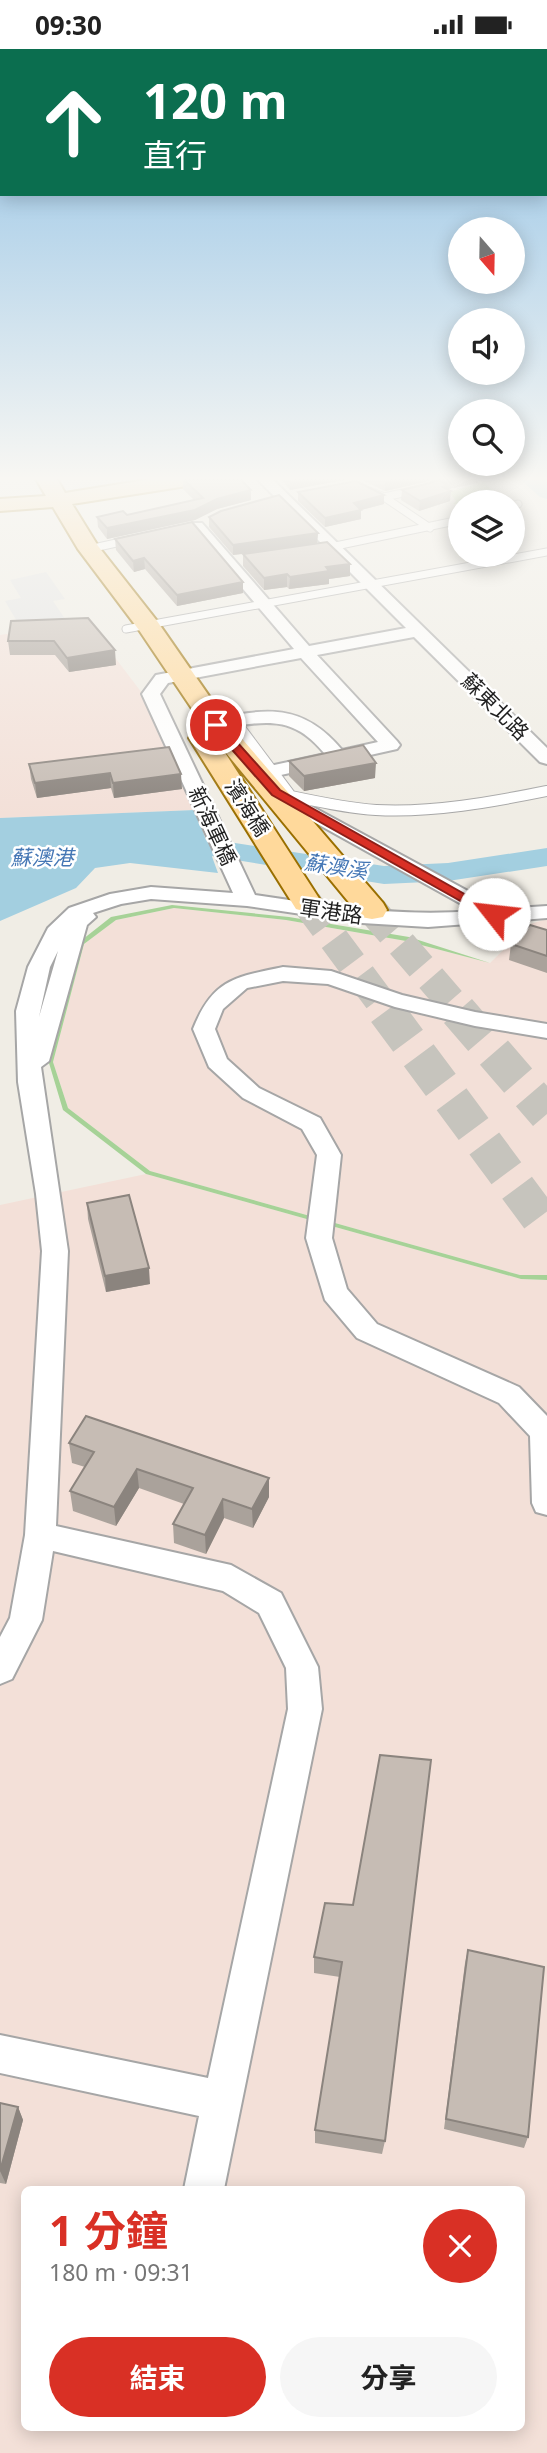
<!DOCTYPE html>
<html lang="zh-TW">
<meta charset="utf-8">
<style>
body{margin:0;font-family:"Noto Sans","Noto Sans TC",sans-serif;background:#f6f6f6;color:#222;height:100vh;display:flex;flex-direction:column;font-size:26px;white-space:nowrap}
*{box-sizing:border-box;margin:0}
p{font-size:23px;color:#767676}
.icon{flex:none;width:38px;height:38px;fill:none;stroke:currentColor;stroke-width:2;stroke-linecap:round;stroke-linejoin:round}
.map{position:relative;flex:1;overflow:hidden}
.details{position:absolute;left:21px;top:2137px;width:504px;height:245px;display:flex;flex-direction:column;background:#fff;border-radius:10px;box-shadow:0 4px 18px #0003}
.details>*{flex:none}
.banner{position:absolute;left:0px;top:0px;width:548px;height:147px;box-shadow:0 4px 18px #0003;background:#0b6e4f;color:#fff;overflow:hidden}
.needle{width:46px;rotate:160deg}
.controls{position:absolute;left:448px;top:168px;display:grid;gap:14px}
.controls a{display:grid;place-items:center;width:77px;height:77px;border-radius:50%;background:#fff;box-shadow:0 4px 18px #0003;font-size:35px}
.pin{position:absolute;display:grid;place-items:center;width:60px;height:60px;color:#fff;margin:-30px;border:4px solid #fff;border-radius:50%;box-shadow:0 2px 7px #0007}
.me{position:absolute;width:77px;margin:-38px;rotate:299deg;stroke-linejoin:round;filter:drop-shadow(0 0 5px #0008)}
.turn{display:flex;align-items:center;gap:24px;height:147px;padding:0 28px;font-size:32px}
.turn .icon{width:91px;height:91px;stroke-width:2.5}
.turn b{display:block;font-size:49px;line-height:60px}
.round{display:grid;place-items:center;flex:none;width:74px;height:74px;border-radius:37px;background:#f6f6f6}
.headline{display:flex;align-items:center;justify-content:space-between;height:119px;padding:0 28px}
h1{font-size:42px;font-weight:700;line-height:52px;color:#d93025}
.cta{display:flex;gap:14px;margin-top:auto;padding:14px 28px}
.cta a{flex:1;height:80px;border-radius:42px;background:#d93025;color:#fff;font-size:28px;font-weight:700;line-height:80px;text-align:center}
.cta a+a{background:#f6f6f6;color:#222}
.status{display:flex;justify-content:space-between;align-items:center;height:49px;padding:0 35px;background:#fff;direction:ltr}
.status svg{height:19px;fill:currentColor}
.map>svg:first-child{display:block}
</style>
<div class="status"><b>09:30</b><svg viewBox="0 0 49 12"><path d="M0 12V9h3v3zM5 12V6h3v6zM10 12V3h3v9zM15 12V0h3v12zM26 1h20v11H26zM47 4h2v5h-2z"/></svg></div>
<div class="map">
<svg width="547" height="2404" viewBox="0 0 547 2404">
<rect width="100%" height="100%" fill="#f0ede5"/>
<!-- military -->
<path fill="#f3e0d8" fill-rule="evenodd" d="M88,573L142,644L195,761L0,769V586Z
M174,859L286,871L406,892L490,914L530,875L547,870V1226H520L150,1122L68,1059L53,1013L84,895L116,871Z
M146,1125L521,1230L547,1231V2404H0V1156ZM24,2140H522V2378H24Z"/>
<!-- grass -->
<path fill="#c7eda8" d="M484,433L504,452L453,455L456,452L449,443Z"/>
<!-- forest -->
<path fill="#a6d297" d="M172,856L289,868L409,888L490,914L406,892L286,871L174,859L116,871L84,895L53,1013L68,1059L150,1122L520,1226H547V1231L521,1230L146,1125L63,1061L49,1014L78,894L111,868Z"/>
<!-- parking -->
<path fill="#e3e3e3" d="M67,430H129L134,437L79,445Z
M46,523L65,550L53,552L67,573L22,581L5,552L21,549L10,531Z"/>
<!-- water -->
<path fill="#a3cfe0" d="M195,761L218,824L130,814L95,819L76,839L0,872V769Z"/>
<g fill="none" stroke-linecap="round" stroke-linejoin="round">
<!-- river -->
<path fill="#a3cfe0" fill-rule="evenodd" d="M520,430H543L547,433V450L540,448Z
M209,790L384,817L448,814L547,799V817L448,832L384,835L199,805L194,799L199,793Z"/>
<!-- primary-tunnel-far1 -->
<path stroke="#c6c4bd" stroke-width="30" stroke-dasharray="30 15" stroke-linecap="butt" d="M307,854L388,963
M372,861L460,963"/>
<!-- primary-tunnel -->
<path stroke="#c6c4bd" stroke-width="37" stroke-dasharray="37 18" stroke-linecap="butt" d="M386,962L547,1179
M458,962L547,1065"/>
<!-- service-far1 casing -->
<g stroke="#a6a6a6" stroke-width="9">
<path id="service-far1" d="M369,442L384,448L430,479
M384,448L427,439L445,430
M513,457L518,455
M326,499L460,471
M89,500L130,491
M126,580L547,503"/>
</g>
<!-- service casing -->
<g stroke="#a6a6a6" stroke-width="12">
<path id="service" d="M234,671L291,747C319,753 347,759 376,761C433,764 492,753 547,742"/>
</g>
<!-- minor casing -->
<g stroke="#a6a6a6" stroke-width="4">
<path id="minor" d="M257,430H272L547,699V715L540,713L414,588L317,606L397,692L400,696L397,700L272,728L265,726L263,722L265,718L325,705C299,673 276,670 237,677C227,679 219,682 210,680L207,676L210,672C265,658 303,654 342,701L378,693L301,609L168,634L160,645L255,846C328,857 399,868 474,862L269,748L266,744L269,740L276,738L501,860L547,857V869L428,878L362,874L247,857L151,850L121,855L93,864L96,868L87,876L49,1012L41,1018L68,1202L56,1477L231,1516L281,1544L318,1618L322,1660L224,2140H184L199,2067L0,2024V1986L208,2029L288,1660L286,1619L259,1564L223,1542L53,1502L42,1571L12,1630L0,1635V1588L10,1569L25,1486L42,1202L36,1145L18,1033L16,962L28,918L48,879L69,859L110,845L151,838L233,844L142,645L156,626L294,600L192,480L190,477L192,474H202L309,597L406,579ZM58,902L39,968L50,918Z
M283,918L331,922L402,946L475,963L547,975V989L475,977L395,958L328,935L283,932L247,939L223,960L215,980L227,1010L259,1039L320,1069L341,1106L332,1189L347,1240L377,1275L519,1338L547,1367V1466L536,1463L532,1454L530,1387L499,1354L357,1289L325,1251L306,1189L317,1106L302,1080L243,1049L209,1018L193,980C213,930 235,928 283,918Z"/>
</g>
<!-- primary casing -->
<g stroke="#9a6f00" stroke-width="4">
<path id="primary" d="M36,430H57L65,444L151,430H203L200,434L193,436L72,455L98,497L157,572L225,670L383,854L387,861L383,868L372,870L361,868L222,699L322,854L318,860L307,863L296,860L189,689L193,683L207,682L139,581L78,500L53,458L0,462V450L46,447Z"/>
</g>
<!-- service-far1 -->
<use href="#service-far1" stroke="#fff" stroke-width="7"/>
<!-- service -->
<use href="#service" stroke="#fff" stroke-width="10"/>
<!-- minor -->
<use href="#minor" fill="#fff" fill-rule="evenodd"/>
<!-- primary -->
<use href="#primary" fill="#ffd99b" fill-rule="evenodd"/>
</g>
<!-- wall -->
<path fill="#aaa29b" d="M183,430L251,451L217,460L195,471L107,490L98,478L97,468L127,466L194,451L183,440Z
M281,430H349L290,441Z
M360,430H431L425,433L385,442Z
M430,434H478L448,440L450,452L419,462L401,451L402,441Z
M298,443L384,446V455L361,461V470L325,478L298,452Z
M209,468L318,484L317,494L350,515V527L329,530V535L289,540L287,538L264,541L243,517V505L233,506L209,478Z
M115,490L243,533V544L177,557L145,520L134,523L116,501Z
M11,572L116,616L69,623L55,606H10L8,592Z
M169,698L182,740L114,749L111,739L37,749L31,730L29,715Z
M289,712L375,729L304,742L289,727Z
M547,881V924L509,911L511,895Z
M87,1154L150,1235L106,1243L88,1170Z
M69,1394L269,1448L253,1479L224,1469L206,1505L174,1494L173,1475L184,1455L139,1439L116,1477L73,1462L70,1442L85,1418L72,1414Z
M353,1856L385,2092L382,2105L315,2094V2081L340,1928L314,1924V1908Z
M468,1901L528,2088L524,2099L444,2080L465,1914Z
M0,2054L18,2058L23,2071L6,2135L0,2134Z"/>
<!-- shaded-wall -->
<path fill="#8b847e" d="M293,430H349L290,441V431Z
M391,430H431L425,433L385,442V432Z
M449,430H478V434L448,440L451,442L450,452L419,462L420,452L440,432Z
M251,441V451L217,460L195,471L107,490V479Z
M384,446V455L361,461V470L325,478V469L354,454Z
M318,484L317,494L233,506V496Z
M144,509L145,520L134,523L133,512Z
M350,515V527L329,530V535L289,540L290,528L326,518Z
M287,525V538L264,541V529Z
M243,533V544L177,557V546Z
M115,601L116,616L69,623L67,609Z
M376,714L375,729L304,742V727Z
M110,724L111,739L37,749L35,734Z
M181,725L182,740L114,749L113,734Z
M149,1219L150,1235L106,1243L105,1227Z
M137,1420L139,1439L116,1477L114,1458Z
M269,1429V1448L253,1479L252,1460Z
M223,1450L224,1469L206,1505L205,1486Z
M18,2058L23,2071L6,2135L0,2122Z"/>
<!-- building -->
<path fill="#c6bcb4" stroke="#8b847e" stroke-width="2" d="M183,430H240L251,441L217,450L195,461L107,479L97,468L123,462L127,466L203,449Z
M439,430H449L440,432L448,437L443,438L451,442L420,452L402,441L430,434Z
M356,432L384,446L354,454L361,461L325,469L298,443Z
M279,446L318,484L233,496L209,468L221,462Z
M192,473L243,533L177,546L144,509L133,512L115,490Z
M327,493L350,515L326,518L329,522L290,528L287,525L264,529L243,505Z
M88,569L115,601L67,609L54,592H8L11,572Z
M363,696L376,714L304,727L289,712Z
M169,698L181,725L113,734L110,724L35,734L29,715Z
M530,876L547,881V907L511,895Z
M129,1146L149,1219L105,1227L87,1154Z
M86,1367L269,1429L252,1460L223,1450L205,1486L173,1475L193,1439L137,1420L114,1458L70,1442L94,1403L69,1394Z
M380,1706L431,1711L385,2092L315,2081L342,1913L314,1908L325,1854L353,1856Z
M468,1901L544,1918L528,2088L446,2070Z
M0,2054L18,2058L0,2122Z"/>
<!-- sky -->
<linearGradient id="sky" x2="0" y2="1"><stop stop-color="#8cbfe5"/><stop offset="0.56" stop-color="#f8f7f3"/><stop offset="1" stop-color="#f8f7f3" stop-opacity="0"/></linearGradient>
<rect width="547" height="767" fill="url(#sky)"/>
<!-- route -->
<path fill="#d93025" stroke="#8d1f18" stroke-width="2" d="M212,674H220L280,741L500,865L498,868H489L272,746L212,678Z"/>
<g text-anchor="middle" stroke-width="5" stroke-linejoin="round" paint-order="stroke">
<!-- far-street labels -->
<g font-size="21" fill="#1f1f1f" stroke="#fff">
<text transform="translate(495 658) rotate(45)" y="7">蘇東北路</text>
<text transform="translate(247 759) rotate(57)" y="7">濱海橋</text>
<text transform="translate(212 777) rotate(65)" y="7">新海軍橋</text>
<text transform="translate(331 863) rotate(8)" y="7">軍港路</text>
</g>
<!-- far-water labels -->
<g font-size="21" font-style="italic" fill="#4577b5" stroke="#fff">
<text x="42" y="816">蘇澳港</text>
<text transform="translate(336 818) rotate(9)" y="7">蘇澳溪</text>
</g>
</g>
</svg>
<div class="controls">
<a><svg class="needle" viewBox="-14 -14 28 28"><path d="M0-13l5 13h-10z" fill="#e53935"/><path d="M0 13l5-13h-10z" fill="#767676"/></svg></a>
<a><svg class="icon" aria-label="sound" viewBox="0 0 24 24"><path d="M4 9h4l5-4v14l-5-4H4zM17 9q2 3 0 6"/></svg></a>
<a><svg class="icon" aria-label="search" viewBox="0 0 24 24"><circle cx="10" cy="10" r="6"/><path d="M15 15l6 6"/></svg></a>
<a><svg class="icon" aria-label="layers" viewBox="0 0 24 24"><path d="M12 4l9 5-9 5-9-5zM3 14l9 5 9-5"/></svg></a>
</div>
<div class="pin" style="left:216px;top:676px;background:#d93025"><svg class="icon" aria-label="arrive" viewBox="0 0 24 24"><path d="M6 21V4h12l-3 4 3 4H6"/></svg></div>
<svg class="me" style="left:494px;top:865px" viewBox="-20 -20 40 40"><circle r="19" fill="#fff"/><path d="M0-13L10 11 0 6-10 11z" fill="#d93025"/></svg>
<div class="banner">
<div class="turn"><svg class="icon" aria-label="ahead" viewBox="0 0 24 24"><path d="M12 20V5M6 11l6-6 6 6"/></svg><div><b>120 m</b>直行</div></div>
</div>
<section class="details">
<div class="headline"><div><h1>1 分鐘</h1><p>180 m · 09:31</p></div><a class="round" style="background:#d93025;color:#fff"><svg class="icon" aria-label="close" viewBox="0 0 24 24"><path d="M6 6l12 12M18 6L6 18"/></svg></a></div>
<div class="cta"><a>結束</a><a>分享</a></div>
</section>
</div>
